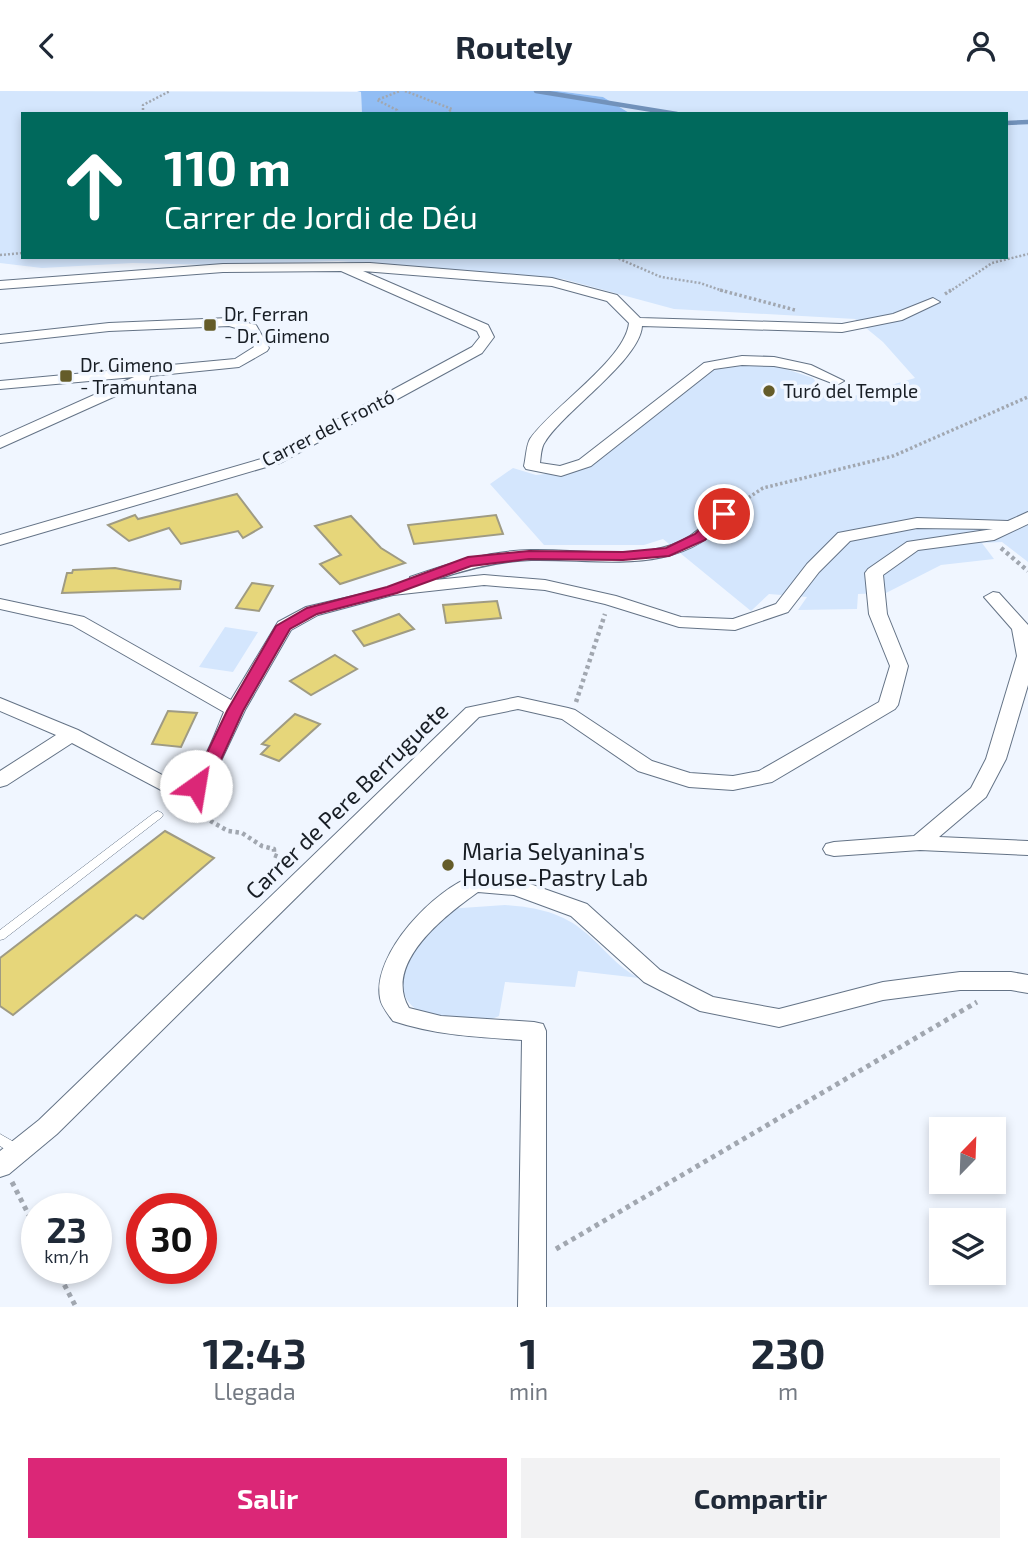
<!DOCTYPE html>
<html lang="es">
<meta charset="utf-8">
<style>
body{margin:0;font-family:"Exo 2",sans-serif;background:#f2f2f3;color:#1f2937;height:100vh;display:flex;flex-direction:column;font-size:26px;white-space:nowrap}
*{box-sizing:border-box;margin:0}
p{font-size:23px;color:#747a83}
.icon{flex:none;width:38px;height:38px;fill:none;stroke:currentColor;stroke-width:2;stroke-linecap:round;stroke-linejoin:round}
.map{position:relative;height:1216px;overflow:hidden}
.panel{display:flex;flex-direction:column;background:#fff;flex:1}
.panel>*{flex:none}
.banner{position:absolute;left:21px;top:21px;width:987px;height:147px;border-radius:0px;box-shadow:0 4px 10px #0003;background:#00695c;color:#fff;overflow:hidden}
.needle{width:46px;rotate:23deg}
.fabs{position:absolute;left:929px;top:1026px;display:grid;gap:14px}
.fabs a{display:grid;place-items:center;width:77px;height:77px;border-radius:0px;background:#fff;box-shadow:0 4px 10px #0003;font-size:35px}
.speed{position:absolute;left:21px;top:1102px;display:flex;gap:14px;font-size:35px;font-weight:700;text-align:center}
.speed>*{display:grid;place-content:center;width:91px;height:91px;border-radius:50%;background:#fff;box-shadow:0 4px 10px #0003;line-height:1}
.speed small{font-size:18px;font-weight:400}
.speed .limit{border:10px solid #d22;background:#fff;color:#111}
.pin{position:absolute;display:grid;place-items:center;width:60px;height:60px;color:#fff;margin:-30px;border:4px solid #fff;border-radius:50%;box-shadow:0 2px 7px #0007}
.me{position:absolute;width:77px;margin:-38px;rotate:32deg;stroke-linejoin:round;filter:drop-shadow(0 0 5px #0008)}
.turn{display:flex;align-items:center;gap:24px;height:147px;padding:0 28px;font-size:32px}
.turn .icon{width:91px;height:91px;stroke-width:2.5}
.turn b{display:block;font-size:49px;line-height:60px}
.eta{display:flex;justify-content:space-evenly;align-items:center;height:119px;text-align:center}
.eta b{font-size:42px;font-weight:700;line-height:49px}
.action{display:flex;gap:14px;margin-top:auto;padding:14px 28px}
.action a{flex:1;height:80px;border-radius:0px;background:#db2777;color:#fff;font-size:28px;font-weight:700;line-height:80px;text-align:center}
.action a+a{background:#f2f2f3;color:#1f2937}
header{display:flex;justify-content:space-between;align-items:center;height:91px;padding:0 28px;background:#fff;font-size:32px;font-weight:700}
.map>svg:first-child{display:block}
</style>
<header><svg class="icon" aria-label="back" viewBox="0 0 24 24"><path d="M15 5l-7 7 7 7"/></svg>Routely<svg class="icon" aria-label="person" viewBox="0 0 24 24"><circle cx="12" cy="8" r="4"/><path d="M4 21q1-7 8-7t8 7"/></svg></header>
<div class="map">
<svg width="1028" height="1216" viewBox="0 0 1028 1216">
<rect width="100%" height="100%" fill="#f0f6ff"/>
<!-- green -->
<path fill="#d4e6fd" d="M0,0L361,1L362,23H23V166H1006V23H631L603,6L557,0H1028V471L1002,451L982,452L994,468L941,474L886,502L858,503L857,518L798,519L807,506L769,503L751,520L663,448L644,454H544L490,393L513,377L536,384L573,380L707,281L727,274L768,272L813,287L825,303L844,308L915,287L883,251L855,228L674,218L563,188L338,170L211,174L133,172L42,177L0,172Z
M225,536L258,541L233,581L199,576Z
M505,814C535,816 562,821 586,842C604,857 617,876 639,887L578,880L575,896L505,891L499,925C484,933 468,928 452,926C443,925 427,926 420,921C376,894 426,843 447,818Z"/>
<!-- forest -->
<path fill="#91bdf4" d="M357,0H557L603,6L631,23H362L361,1Z"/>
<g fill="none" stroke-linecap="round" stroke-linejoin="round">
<!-- stream -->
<path stroke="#7292bb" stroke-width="4.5" d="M536,0L677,23
M1006,32L1028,31"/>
</g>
<!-- building -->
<path fill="#e6d67a" stroke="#9f9b83" stroke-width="2" d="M237,403L262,436L243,447L238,440L181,453L169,437L129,450L108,434L135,424L138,428Z
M496,424L503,443L414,453L408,434Z
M351,425L381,457L405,472L340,493L320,473L341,464L315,435Z
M115,477L181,490L180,498L62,502L67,482H72L73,479Z
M252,492L273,495L259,520L236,517Z
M497,510L501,527L446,532L443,514Z
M399,523L414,538L364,555L353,540Z
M335,564L357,578L311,604L290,590Z
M168,620L197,622L181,656L152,653Z
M295,623L320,633L279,670L261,663L269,655L262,653Z
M165,740L214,767L143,828L136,824L13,924L0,915V867Z"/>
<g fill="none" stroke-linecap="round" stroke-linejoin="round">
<!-- service casing -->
<g stroke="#647386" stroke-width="1">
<path id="service" d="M158,720L162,722L163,724L162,726L4,848L0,849V839L154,722Z
M0,1043L21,1055L22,1059L21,1063C12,1066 7,1059 0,1055Z"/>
</g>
<!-- minor casing -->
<g stroke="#647386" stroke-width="2">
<path id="minor" d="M370,172L552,187L617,204L640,227L842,233L893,223L933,207L940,211L902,229L842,241L642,235C640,269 564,320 545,351C541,356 541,365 540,372L560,375L579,369L704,272L742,265L774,266L811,274L844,290L837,294L801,280L774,275L742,274L714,278L591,375L561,385L526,378L524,375C526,367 526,355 530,348C552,316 625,269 629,232L607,210L552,195L363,180L488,234L494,246L482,262L280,372L0,454V444L268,366L472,256L480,246L477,240L341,180L223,181L0,198V190L223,173Z
M229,227L256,234L269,257L267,260L239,276L150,285L149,290L0,357V346L134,286L0,298V290L235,268L254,256L246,240L229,235L109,240L0,252V244L109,232Z
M724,418L732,423C683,488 601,467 531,469C497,470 467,478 435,489L484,484L545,489L616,505L681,526L733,528L776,513L807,473L838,442L917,427L1008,430L1028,421V433L994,449L918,459L883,484L887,523L908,575L898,614L895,618L772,691L733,699L689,696L638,680L562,628L518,618L479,626L57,1043L9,1083L0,1086V1060L39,1029L466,617L518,606L568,617L575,619L652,670L690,682L733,685L759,680L879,611L890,575L869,523L865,482L868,478L907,451L993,438L917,437L850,450L819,481L788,521L735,539L679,536L605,513L545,499L484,494L393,504L318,524L291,539L245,619L212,689L203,700L180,709L72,652L7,694L0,696V680L56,644L0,620V607L78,639L181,694C201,685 215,642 224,621L72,534L0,518V508L84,526L231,609L278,531L306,516L409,492L410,486C449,472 489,460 531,459C574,458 619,467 661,457C674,454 689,447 699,438C708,431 713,421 724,418Z
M993,501L999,502L1028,534V594L1006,668L986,706L939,746L1028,750V764L920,759L834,765L826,763L823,758L826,753L834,751L914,745L971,697L986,668L1017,565L1012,538L984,506Z
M474,785L516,788L587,813L660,879L713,906L779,918L883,891L960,881H1011L1028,884V902L1011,899H960L883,909L779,936L700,920L644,891L571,825L514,804L478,801C447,823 382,872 409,917L441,925L534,931L543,933L546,940V1216H518L522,949C477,946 435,944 393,930C388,923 381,915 380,907C372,863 435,797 474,785Z"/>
</g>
<!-- path-far3 -->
<path stroke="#a1a7b0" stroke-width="2.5" stroke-dasharray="2 2" stroke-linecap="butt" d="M405,0L452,18L446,23
M143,23V14L170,0
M396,23L397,19L377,9L400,0
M0,164L23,162
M615,166L661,186L700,192L726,201
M949,201L992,172L1028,163"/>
<!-- path-far2 -->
<path stroke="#a1a7b0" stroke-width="3.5" stroke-dasharray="2.5 2.5" stroke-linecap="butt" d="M720,199L795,219
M945,203L951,199
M736,415L763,397L893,365L1028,306"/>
<!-- path-far1 -->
<path stroke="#a1a7b0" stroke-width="4.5" stroke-dasharray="3.5 3.5" stroke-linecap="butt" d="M1001,457L1028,480
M576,611L605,523
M195,715L211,723L207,728L228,740L242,742L262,755L274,758V764L289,770"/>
<!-- path -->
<path stroke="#a1a7b0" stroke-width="5" stroke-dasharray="4.5 4.5" stroke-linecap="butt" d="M12,1091L37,1140
M556,1158L977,911
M56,1178L76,1216"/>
<!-- service -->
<use href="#service" fill="#fff" fill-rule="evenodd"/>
<!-- minor -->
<use href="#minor" fill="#fff" fill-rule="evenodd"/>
</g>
<!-- route -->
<path fill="#db2777" stroke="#8e194d" stroke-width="2" d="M724,419L731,423L705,449L669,465L623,469L529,468L471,475L397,502L317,523L290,538L243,620L214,684L202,699H190L187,695L198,681L227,620L276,535L307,517L387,496L468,466L529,460L623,461L666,457L695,443L719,420Z"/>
<!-- markers -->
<g fill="#655c29" stroke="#f0f6ff" stroke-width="2.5">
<rect x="203" y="227" width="14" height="14" rx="3.5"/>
<rect x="59" y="278" width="14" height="14" rx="3.5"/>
<circle cx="769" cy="300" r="7"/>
<circle cx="448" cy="774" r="7"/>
</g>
<g text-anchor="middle" stroke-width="7" stroke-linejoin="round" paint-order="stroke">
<!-- far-poi labels -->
<g font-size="19" fill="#181e25" stroke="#f0f6ff" text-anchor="start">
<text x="224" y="230">Dr. Ferran<tspan x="224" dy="22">- Dr. Gimeno</tspan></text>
<text x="80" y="281">Dr. Gimeno<tspan x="80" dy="22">- Tramuntana</tspan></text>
<text x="783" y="307">Turó del Temple</text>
</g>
<!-- far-street labels -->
<g font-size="19" fill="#181e25" stroke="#f0f6ff">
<text transform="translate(328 337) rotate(-27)" y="7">Carrer del Frontó</text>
</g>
<!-- street labels -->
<g font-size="23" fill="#181e25" stroke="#f0f6ff">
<text transform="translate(347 710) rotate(-44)" y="8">Carrer de Pere Berruguete</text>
</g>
<!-- poi labels -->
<g font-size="23" fill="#181e25" stroke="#f0f6ff" text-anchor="start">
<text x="462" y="769">Maria Selyanina's<tspan x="462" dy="26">House-Pastry Lab</tspan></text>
</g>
</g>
</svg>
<div class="fabs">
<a><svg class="needle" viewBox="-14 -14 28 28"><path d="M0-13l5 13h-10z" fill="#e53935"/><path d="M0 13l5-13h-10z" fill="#747a83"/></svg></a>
<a><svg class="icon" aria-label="layers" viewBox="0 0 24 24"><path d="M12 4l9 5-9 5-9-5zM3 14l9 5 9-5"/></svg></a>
</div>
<div class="speed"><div>23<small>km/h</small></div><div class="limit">30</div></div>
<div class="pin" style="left:724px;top:423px;background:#d93025"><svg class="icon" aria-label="arrive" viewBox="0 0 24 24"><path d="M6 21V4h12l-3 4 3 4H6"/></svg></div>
<svg class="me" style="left:196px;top:695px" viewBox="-20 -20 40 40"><circle r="19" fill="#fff"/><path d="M0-13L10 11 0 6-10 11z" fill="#db2777"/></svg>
<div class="banner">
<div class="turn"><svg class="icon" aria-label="ahead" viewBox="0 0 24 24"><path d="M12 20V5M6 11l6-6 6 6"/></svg><div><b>110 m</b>Carrer de Jordi de Déu</div></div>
</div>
</div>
<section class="panel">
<div class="eta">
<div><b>12:43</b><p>Llegada</p></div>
<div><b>1</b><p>min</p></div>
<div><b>230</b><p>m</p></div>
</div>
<div class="action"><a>Salir</a><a>Compartir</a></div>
</section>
